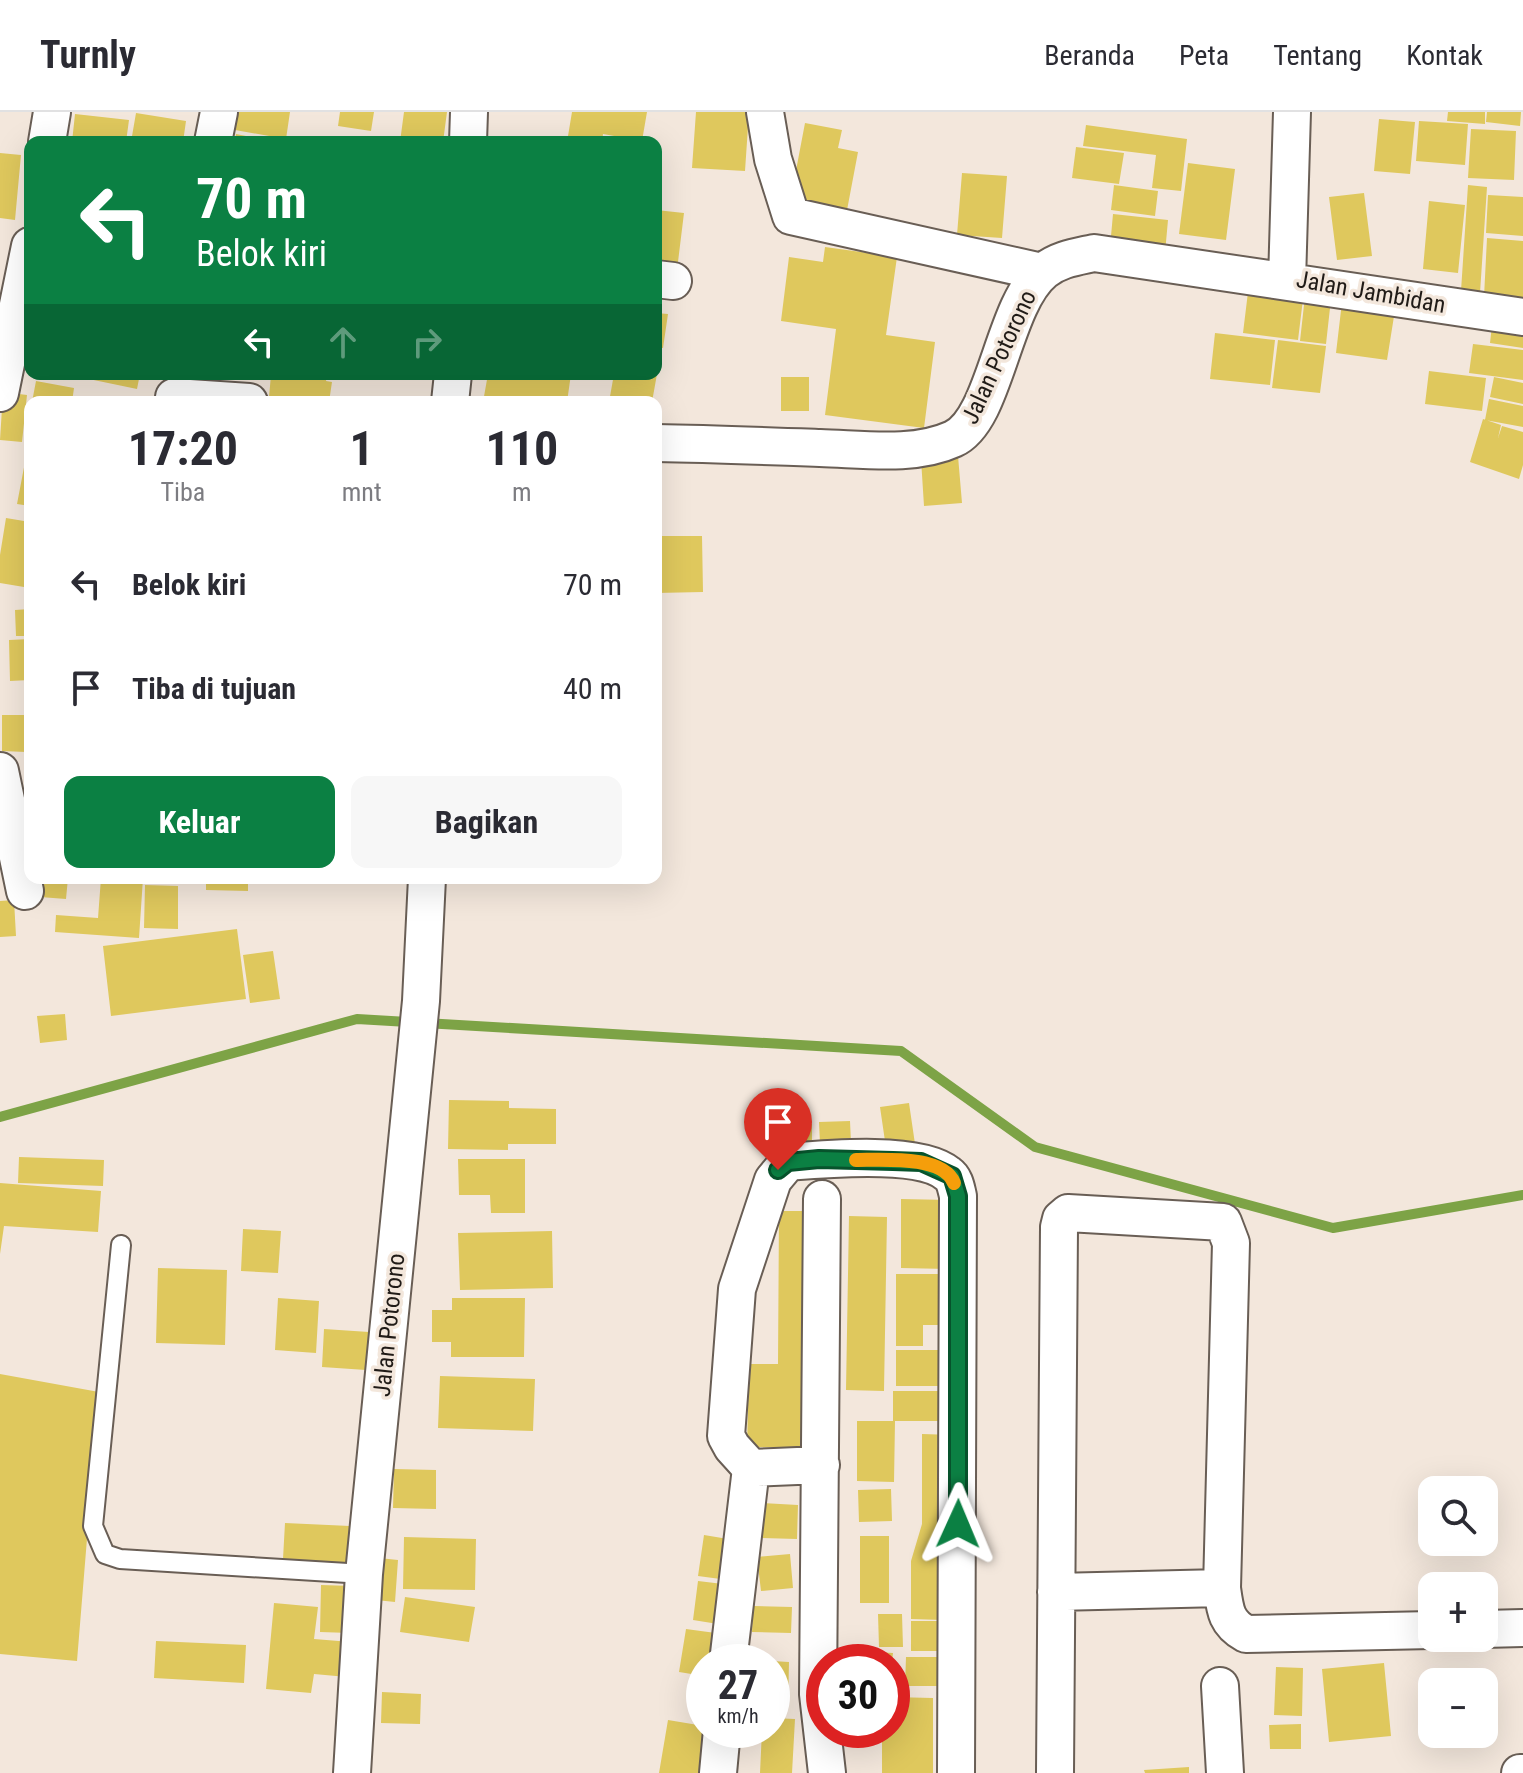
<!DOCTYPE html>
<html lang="id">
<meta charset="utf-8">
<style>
body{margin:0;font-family:"Roboto Condensed",sans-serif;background:#f7f7f7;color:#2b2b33;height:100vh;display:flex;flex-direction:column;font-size:30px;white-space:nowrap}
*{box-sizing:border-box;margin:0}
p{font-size:26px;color:#7c7c81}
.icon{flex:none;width:44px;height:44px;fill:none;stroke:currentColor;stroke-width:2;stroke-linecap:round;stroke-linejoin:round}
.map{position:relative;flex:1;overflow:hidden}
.drawer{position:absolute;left:24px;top:284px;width:638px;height:488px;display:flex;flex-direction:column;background:#fff;border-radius:16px;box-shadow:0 8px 32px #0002}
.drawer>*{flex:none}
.guide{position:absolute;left:24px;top:24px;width:638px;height:244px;border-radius:16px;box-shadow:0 8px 32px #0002;background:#0b8043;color:#fff;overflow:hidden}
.fabs{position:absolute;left:1418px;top:1364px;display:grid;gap:16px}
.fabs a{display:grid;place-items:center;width:80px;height:80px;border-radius:16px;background:#fff;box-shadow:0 8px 32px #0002;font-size:40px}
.speed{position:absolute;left:686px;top:1532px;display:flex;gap:16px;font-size:40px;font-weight:700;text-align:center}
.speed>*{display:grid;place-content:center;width:104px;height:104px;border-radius:50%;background:#fff;box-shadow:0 8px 32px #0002;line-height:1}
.speed small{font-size:20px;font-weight:400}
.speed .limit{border:12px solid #d22;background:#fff;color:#111}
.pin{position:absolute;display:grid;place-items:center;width:68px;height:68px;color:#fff;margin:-82px -34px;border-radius:50% 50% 50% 0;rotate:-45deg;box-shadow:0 0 8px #0007}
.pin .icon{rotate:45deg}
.me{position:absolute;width:88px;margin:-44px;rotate:1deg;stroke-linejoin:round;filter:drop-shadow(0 0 6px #0008)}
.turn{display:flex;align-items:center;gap:28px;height:168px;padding:0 40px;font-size:36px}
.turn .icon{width:104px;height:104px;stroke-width:2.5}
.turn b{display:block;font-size:56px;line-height:68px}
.lanes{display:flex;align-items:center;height:76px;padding:0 40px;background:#0003;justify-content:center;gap:40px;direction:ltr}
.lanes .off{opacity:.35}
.eta{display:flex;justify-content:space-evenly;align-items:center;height:136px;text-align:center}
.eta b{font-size:48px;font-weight:700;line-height:56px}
.action{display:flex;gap:16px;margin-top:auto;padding:16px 40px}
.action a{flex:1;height:92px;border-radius:16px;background:#0b8043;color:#fff;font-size:32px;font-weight:700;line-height:92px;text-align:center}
.action a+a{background:#f7f7f7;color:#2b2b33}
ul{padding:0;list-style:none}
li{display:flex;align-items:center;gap:24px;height:104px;padding:0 40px}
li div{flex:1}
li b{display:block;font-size:30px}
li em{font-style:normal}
header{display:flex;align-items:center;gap:48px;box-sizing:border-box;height:112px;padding:0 40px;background:#fff;border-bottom:2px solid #e1e1e2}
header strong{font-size:38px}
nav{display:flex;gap:44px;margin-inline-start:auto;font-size:28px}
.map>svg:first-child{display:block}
</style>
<header>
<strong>Turnly</strong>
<nav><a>Beranda</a><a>Peta</a><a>Tentang</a><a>Kontak</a></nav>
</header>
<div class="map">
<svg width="1523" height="1661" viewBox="0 0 1523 1661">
<rect width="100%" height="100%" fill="#f3e7dc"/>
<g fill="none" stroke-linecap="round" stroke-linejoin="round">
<!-- stream -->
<path stroke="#7da346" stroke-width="10" d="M0,1005L357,907L901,939L1035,1035L1333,1116L1523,1083"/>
</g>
<!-- building -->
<path fill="#dfc85d" d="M238,0H290L286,27L235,18Z
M340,0H374L371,19L338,14Z
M404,0H447L443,30H400Z
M572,0H647L642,29L603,22L602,30H567Z
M696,0H749L745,59L692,56Z
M1448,0H1485V12L1447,9Z
M1487,0H1521L1520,14L1486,10Z
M136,1L186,9L183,30H131Z
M75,2L129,8L126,30H72Z
M1379,7L1415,10L1410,62L1374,59Z
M1419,9L1468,12L1465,53L1416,49Z
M805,11L842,18L838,36L858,40L844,114L790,90Z
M1086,13L1187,27L1181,79L1152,76L1156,43L1083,34Z
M1471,17L1516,19L1514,68L1468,66Z
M236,22L270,29V30H235Z
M1076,35L1124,41L1119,72L1072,66Z
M0,41L21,43L15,108L0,106Z
M1188,51L1235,57L1226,128L1179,122Z
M962,61L1007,64L1002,126L957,123Z
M1114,73L1158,79L1155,104L1111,98Z
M1468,73L1487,75L1480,181L1461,179Z
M1364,81L1372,144L1337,148L1329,85Z
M1488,83L1523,85V124L1486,121Z
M1429,89L1465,93L1458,161L1423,157Z
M656,98L684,101L676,166L656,164Z
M1113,102L1168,108L1165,141L1110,135Z
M1487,126L1523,129V188L1484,185Z
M825,135L897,145L886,223L935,230L924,316L825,303L836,217L781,209L789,145L823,150Z
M1248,180L1303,187L1298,228L1243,221Z
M1305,184L1331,187L1326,232L1300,229Z
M1342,190L1395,198L1387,248L1336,241Z
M656,201L668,202L663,236L656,235Z
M1493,204L1523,208V236L1490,231Z
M1215,221L1275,228L1270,273L1210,267Z
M1278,228L1326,234L1320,281L1272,276Z
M1473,232L1523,238V268L1469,261Z
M1429,259L1486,266L1482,299L1425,292Z
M84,262H140L137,277L84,266Z
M175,262H218L216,272Z
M288,262H327L326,269L332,270L329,290L269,285L271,263Z
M488,262H571L567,290H483Z
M614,262H657L652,290H609Z
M781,265H809V299H781Z
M1494,265L1523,271V292L1490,285Z
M36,269L74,276L72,290H32Z
M3,280L27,283L22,330L0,328Z
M1489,287L1523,294V315L1485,308Z
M1483,307L1501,313L1498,326L1502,314L1523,320V353L1519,367L1470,350Z
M28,311L30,312V394L17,392L30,324L26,323Z
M958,344L962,391L924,394L921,347Z
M6,406L30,410V476L0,471V443Z
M656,424H702L703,480L656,481Z
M30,497V524H16L15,498Z
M30,527V568L10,569L9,528Z
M2,603H27L30,634H26V640L2,639Z
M41,766H68L66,787L40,785Z
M101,766H143L139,826L55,820L56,803L98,806Z
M156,766H191V772L156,770Z
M206,766H248V779L206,778Z
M145,773L178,774V817L144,816Z
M14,788L16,824L0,825V789Z
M237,817L246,887L111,904L103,834Z
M273,839L280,887L250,891L243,843Z
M65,902L67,928L40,931L37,904Z
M449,988L509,989V996L556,997V1032H508V1038L448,1037Z
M909,991L915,1032L886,1036L880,995Z
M850,1009L851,1031L820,1032L819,1010Z
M778,1012H812V1034H779Z
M19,1045L104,1048L103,1074L18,1071Z
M458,1047H525V1101H491L490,1083H459Z
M0,1071L101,1079L98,1120L4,1114L0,1142Z
M901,1087L949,1088L948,1157L901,1156Z
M779,1099H817L814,1336L747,1335L749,1252H778Z
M849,1104L887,1105L884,1279L846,1278Z
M243,1117L281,1119L278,1161L241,1159Z
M552,1119L553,1176L460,1178L458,1121Z
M158,1156L227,1158L225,1233L156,1231Z
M896,1162H939V1213H923V1234H896Z
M278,1186L319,1189L316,1241L275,1238Z
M452,1186H525L524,1245H451V1230H432V1198H452Z
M324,1217L369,1220L366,1258L322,1255Z
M896,1238H944V1274H896Z
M0,1262L99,1280L77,1549L0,1542Z
M440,1264L535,1267L533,1319L438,1316Z
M893,1279H941V1309H893Z
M857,1309H895L894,1370L857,1369Z
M922,1322L954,1323L943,1508L911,1507V1449L922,1412Z
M394,1357L436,1358V1397L393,1396Z
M891,1377L892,1409L859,1410L858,1378Z
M761,1391L798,1393L797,1427L760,1426Z
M285,1411L350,1414L348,1451L283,1447Z
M704,1423L734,1428L728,1468L698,1464Z
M860,1424H889V1491H860Z
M404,1425L476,1427L475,1478L403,1477Z
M790,1442L793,1476L761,1479L757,1445Z
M379,1446L398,1448L395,1490L376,1488Z
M698,1469L723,1472L718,1512L693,1508Z
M321,1473L352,1474L350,1521L320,1520Z
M405,1485L475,1495L469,1530L400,1520Z
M274,1491L318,1495L314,1527L351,1530L347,1565L314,1562L311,1581L266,1577Z
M753,1494L792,1495L791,1521L752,1520Z
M878,1502H902L903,1535H879Z
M911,1509H942L943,1539H911Z
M686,1517L723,1522L719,1550H704V1564L679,1560Z
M156,1529L246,1533L244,1571L154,1566Z
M857,1539L893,1541L892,1550H857Z
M906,1545H937V1574H905Z
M772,1549L789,1550L788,1594H772Z
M1384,1551L1391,1624L1329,1630L1322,1557Z
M1276,1555L1303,1556L1302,1604L1274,1603Z
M382,1580L421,1582L420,1612L381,1611Z
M892,1585L933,1586V1661H882V1618H892Z
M772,1606L795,1607L792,1661H760L762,1618H772Z
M668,1608L704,1614L699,1661H659Z
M1301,1612V1637H1270L1269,1613Z
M1189,1655V1661H1145L1144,1658Z"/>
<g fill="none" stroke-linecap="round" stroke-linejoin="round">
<!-- lane casing -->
<g stroke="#695e55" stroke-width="22">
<path id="lane" d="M121,1133L93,1414L105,1442L120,1447L364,1462"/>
</g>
<!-- street casing -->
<g stroke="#695e55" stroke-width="40">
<path id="street" d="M765,0L773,47L791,104L1042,160
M47,30L52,0
M213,30L219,0
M468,30L469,0
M656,167L673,169
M1287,169L1292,0
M0,281L30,134
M174,285L249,290
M450,290L453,262
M656,331C711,332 765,334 820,336C862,337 914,345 953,327C996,308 1002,193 1044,159C1059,147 1076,145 1094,141L1523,205
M0,659L25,779
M822,1087L818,1582L827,1661
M751,1356L821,1353
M1056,1480L1222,1476
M1484,1517L1523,1516
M728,1550L751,1356L732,1335L726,1324L737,1177L773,1068L788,1050C824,1047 920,1038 948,1062C955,1067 956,1076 958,1084L956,1661
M1220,1574L1225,1661
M352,1661L364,1462L421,889L427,766
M718,1661L722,1618
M1055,1661L1059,1115L1061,1107L1068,1101L1223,1110L1231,1131L1222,1476C1225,1498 1226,1511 1246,1522L1432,1518
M1520,1661H1523"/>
</g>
<!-- lane -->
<use href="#lane" stroke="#fff" stroke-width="18"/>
<!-- street -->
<use href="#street" stroke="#fff" stroke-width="36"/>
</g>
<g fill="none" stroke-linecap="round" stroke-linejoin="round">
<!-- route casing -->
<g stroke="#07532c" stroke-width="20">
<path id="route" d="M778,1058L788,1050L819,1047L893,1049L921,1050L952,1064L958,1084V1412"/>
</g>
<!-- route -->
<use href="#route" stroke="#0b8043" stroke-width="14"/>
<!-- slow -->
<path stroke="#f59e0b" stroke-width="14" d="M856,1048C882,1048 943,1043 954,1071"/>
</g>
<g text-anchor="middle" stroke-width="7" stroke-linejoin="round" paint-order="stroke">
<!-- street labels -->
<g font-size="24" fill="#201b17" stroke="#f3e7dc">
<text transform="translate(1371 180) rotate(10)" y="8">Jalan Jambidan</text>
<text transform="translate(999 245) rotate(-65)" y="8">Jalan Potorono</text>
<text transform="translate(389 1213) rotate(-84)" y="8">Jalan Potorono</text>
</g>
</g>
</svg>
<div class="fabs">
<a><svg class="icon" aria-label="search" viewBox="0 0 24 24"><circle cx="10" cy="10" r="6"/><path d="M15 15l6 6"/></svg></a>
<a>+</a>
<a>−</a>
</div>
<div class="speed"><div>27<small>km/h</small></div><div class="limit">30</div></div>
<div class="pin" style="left:778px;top:1058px;background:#d93025"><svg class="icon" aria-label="arrive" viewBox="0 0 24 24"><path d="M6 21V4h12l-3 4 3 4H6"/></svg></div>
<svg class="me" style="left:958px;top:1412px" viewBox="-20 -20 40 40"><path d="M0-17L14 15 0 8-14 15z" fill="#0b8043" stroke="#fff" stroke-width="4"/></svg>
<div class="guide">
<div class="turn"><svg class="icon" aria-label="left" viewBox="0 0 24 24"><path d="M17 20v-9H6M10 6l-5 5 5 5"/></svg><div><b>70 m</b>Belok kiri</div></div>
<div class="lanes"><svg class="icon" aria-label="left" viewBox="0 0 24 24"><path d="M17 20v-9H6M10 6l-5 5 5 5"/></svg><svg class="icon off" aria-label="ahead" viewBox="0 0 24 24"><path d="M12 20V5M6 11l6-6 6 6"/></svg><svg class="icon off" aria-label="right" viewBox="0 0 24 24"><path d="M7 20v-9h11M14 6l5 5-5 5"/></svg></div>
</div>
<section class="drawer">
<div class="eta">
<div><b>17:20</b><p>Tiba</p></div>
<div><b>1</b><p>mnt</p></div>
<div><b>110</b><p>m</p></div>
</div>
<ul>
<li><svg class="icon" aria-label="left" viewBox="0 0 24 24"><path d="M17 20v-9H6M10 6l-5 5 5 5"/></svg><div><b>Belok kiri</b></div><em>70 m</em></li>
<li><svg class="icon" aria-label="arrive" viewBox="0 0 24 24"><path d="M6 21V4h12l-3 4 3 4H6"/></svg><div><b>Tiba di tujuan</b></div><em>40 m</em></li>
</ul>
<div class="action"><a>Keluar</a><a>Bagikan</a></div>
</section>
</div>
